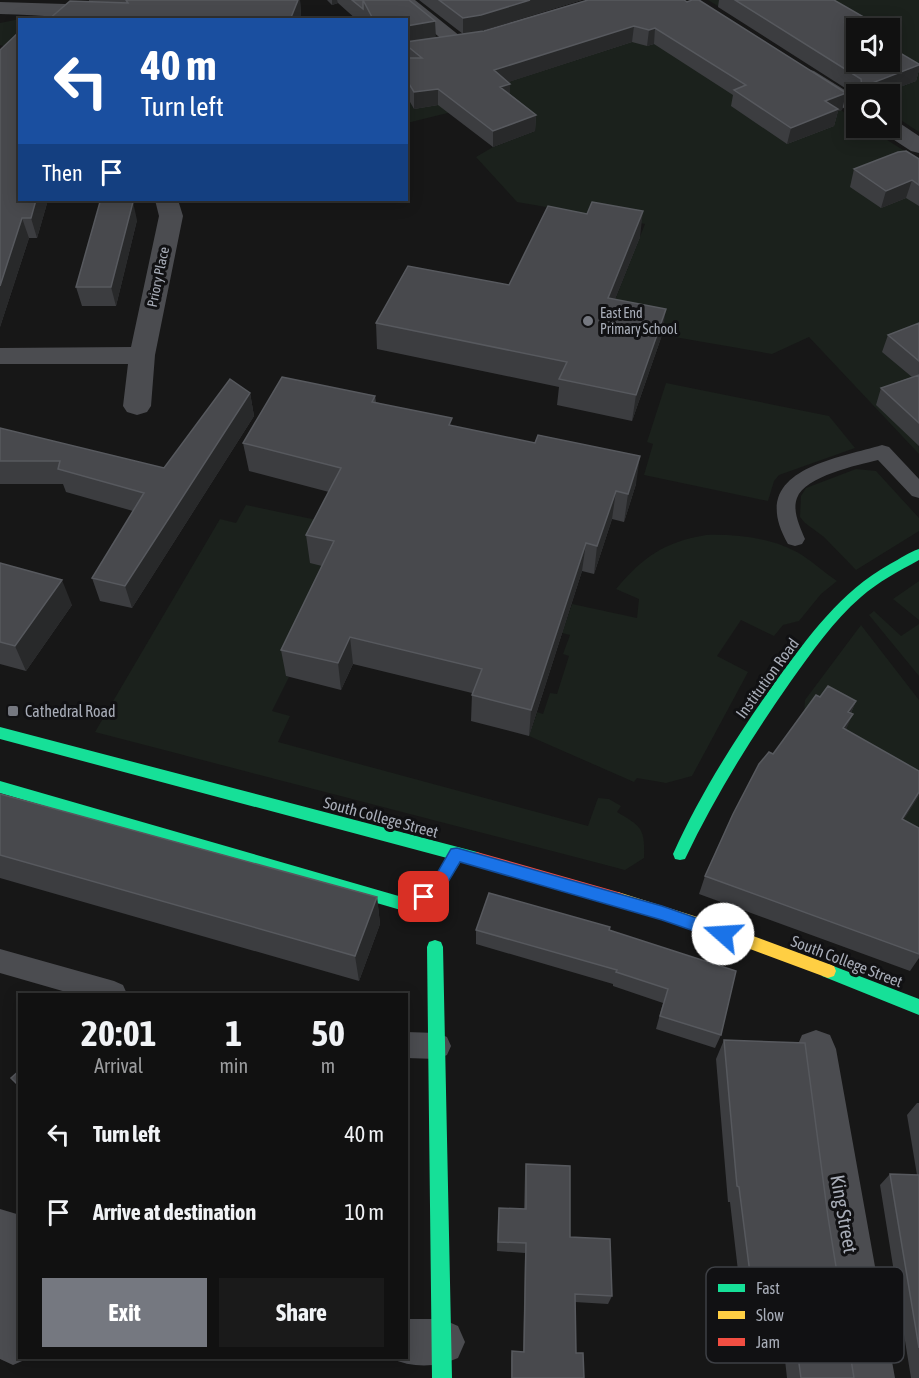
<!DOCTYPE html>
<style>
body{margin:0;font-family:"Asap Condensed",sans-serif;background:#1a1a1a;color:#f1f3f6;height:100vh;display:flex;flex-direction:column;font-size:22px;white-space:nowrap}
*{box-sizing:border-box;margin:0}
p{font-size:20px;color:#9c9d9f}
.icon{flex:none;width:33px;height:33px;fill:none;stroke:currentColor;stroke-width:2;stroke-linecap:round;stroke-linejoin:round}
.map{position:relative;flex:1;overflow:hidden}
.sheet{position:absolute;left:18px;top:993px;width:390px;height:366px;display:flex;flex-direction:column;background:#111;border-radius:0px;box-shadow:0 3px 15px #0003,0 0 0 2px #303131}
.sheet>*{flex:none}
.hud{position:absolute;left:18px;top:18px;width:390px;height:183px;border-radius:0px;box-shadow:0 3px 15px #0003,0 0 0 2px #303131;background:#1a4fa0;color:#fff;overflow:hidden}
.controls{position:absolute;left:846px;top:18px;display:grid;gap:12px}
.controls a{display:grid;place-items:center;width:54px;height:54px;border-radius:0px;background:#111;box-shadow:0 3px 15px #0003,0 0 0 2px #303131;font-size:30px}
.pin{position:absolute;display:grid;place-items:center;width:51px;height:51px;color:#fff;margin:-26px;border-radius:12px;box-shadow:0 3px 9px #0006}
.me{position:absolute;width:66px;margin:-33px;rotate:289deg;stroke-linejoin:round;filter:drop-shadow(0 0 4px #0008)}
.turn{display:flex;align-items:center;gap:21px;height:126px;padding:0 24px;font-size:27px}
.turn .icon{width:78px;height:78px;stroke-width:2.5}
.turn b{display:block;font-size:42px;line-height:51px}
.then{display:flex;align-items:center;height:57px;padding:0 24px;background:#0003;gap:12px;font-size:22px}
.eta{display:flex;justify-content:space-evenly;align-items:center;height:102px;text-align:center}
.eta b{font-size:36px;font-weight:700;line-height:42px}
.cta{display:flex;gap:12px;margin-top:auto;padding:12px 24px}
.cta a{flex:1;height:69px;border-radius:0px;background:#757880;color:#fff;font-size:24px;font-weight:700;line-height:69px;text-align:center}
.cta a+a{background:#1a1a1a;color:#f1f3f6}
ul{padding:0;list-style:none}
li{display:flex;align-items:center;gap:18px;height:78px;padding:0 24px}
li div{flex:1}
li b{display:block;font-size:22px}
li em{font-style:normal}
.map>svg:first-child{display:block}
</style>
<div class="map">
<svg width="919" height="1378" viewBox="0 0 919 1378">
<rect width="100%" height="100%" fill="#171717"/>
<!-- green -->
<path fill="#1b211c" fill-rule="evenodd" d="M708,0H919V132L890,113V94H881L858,76L752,27ZM856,28H890V62H856Z
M598,14L809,89L856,120V128H868L919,160V345L916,381L919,454L809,337L772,354L605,325L645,224L517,202L476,157L493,147L535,131L476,106L407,123L406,95L414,109Z
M30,17L59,19L20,20L19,40L6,47L0,45V23Z
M666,383L829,416L855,448L779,475L774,481L768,501L644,475L653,444L647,442Z
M856,469L876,471L919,518V531L856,570L824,537L805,523L800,517L801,496L806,488Z
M246,505L392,536L286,676L289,677L272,711L290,716L278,742L588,826L598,798L609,799L621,806L617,812C642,827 645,828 644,858L625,870L95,732L220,519L236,523Z
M706,535C738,534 775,538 802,555C814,563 825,573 837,581L821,594L799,621L783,625L774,636L741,620L717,656L748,672L692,776L666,783L637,778L634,782L529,736L537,712L543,714L550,693L557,694L569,656L563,654L570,635L562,633L572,604L637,618L639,599L616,589C643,557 664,542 706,535Z
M919,581V620L893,599Z
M874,611L901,636L919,624V676L869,615Z
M861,625L919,700V876L771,757L804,713L805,700Z"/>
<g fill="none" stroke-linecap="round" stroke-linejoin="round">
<!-- lane -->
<path fill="#4b4c50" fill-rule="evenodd" d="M882,445L889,447L919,479V498L912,496L878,460C858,465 805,476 797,498C792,511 800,527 805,539L802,544L795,546L788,544C746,471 831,460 882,445Z
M0,949L114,981L123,985L127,994H73L0,973Z
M406,1032L437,1033L447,1037L451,1046L447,1055L437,1059L406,1058Z"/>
<!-- street -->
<path fill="#4b4c50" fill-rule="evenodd" d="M393,0H415L470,44L467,48H453Z
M0,2L65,4L120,14L127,16L130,20C86,20 43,15 0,14Z
M807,69L814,71L856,97V112L848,111L800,79L796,75L800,71Z
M890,120L898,122L919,136V153L911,151L882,132L879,128H890Z
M155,200H178L183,216L155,355L151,406L147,412L137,415L127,412L123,406L128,364H0V348L131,347L159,216Z
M816,1030L830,1035L836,1049L895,1378H849L796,1049L802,1035Z
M0,1209L20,1215V1358H29L13,1365L0,1359Z
M406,1319H442L458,1326L465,1342L458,1358C436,1368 412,1368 390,1358H406Z"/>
<!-- fast -->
<path fill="#16e098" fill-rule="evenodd" d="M919,549V560C899,571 878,582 861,597C833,621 812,652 791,681C751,738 715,796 685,859L680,860L675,859L673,854C701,792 737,736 776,681C809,636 840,592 890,564C900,559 909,552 919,549Z
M0,727L477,852L482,854L484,859L482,864L477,866L461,861L442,892L411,913L0,793V781L409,899L432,882L447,858L0,739Z
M435,940L441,942L443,947L452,1378H432L427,947L429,942Z
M828,964L919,999V1015L822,976L820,971L822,966Z"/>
<!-- slow -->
<path fill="#ffcf43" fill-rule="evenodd" d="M618,892L726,926L834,966L836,971L834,976L828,978L726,940L618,906L613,904L610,899L613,894Z"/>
<!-- jam -->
<path fill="#f24e42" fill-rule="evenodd" d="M477,852L618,892L623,894L626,899L623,904L618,906L477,866L472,864L470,859L472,854Z"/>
</g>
<!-- wall -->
<path fill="#3c3d40" d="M89,0H300L301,16L89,2Z
M327,0H409L436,38L484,31L588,0L846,93L842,110L838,111L834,126L787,144L731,106L733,95L654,44L647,46L632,42L508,82L510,84V94L536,115L535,131L493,147L438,105L414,109L406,95V20H366L364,16V20H357L338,3L332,5Z
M419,0H582L480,31L463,34Z
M719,0H834L856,28L919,64V70L916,81L881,94L856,95L718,7Z
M0,50L20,200H48L37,238H29L0,327Z
M919,159V206L906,198L881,208L850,187L854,169Z
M137,220L116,306H82L76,287Z
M640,237L615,299L662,335L632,421L557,405L559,387L377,349L376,323L509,285Z
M919,323V446L876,405L881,388L912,377L882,352L888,335Z
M250,393L254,416L132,608L100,601L92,578L133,511L66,492L63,484H0V428L164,468Z
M375,396L376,402L636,484L624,522L612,519L594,574L582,571L529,736L471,721L472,693L353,664L341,690L286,676L281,650L322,566L310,563L306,535L329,492L249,471L243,443Z
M0,563L72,605L26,671L0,664Z
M820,697L856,701L851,713L846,730L919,771V795L903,820L919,828V958L910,971L699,894L705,876L773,754Z
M0,794L377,897L380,924L359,981L0,878Z
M476,930H609L721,1035L715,1048L656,1029L663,1003L613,986V984L476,944Z
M724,1040L828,1217L854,1378H787L785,1360H716L712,1317L721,1305H742L730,1202H728L716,1059Z
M917,1103H919V1378H911L880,1185L890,1174L917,1175L907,1115Z
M526,1164L570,1237L612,1296L608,1304L575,1302L576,1353L584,1378H511V1358L512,1351L523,1352L525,1253L497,1251L498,1218L499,1208L524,1209L525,1174Z"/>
<!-- shaded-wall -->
<path fill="#28292a" d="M298,0H300L301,16L300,20H290Z
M332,0H337L338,3L332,5Z
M530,0H582L480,31L463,34V18Z
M862,16L859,28H856L845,22Z
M435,21L436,38L406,42V26Z
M634,26L632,42L493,87L494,70Z
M655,28L654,44L647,46L649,30Z
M919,65V70L916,81L881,94H861L862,87Z
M510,84V100L500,87Z
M438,89V105L414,109V92Z
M846,93L842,110L838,111L834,126L787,144L791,128L825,101Z
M536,115L535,131L493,147V131Z
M912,180L906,198L881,208L886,191Z
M36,200H48L37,238L31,218Z
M133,202L137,220L116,306L111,287Z
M643,211L640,237L605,324L608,298Z
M22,218L29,238L0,327V286Z
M666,309L662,335L632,421L636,395Z
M250,393L254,416L132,608L125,586Z
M640,456L636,484L624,522L628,494Z
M616,491L612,519L594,574L597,546Z
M586,543L582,571L529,736L531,710Z
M62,580L72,605L26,671L15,646Z
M350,637L353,664L341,690L338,663Z
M856,701L847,722L848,712Z
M853,714L844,734L843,728Z
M919,792V796L892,838L902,819Z
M377,897L380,924L359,981L355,956Z"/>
<!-- building -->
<path fill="#48494d" stroke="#57595e" stroke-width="1.5" d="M126,0H298L290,20H48L70,1L128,3Z
M352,0H409L435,21L406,26V20H376L372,17L363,0V9Z
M439,0H530L481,15L463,18Z
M588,0H684L687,2L692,0H699L846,93L825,101L838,109L791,128L734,90L746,85L655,28L649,30L634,26L494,70L510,84L500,87L536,115L493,131L438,89L414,92L406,79V58H422L406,45V42L484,31Z
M735,0H834L862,16L845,22L857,28L856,62H890V47L919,64V65L862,87L861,79Z
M20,31V108L19,109H20V200H36L31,218H22L0,286V50Z
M906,151L919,159V185L912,180L886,191L854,169L898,152Z
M100,202H133L111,287H76Z
M592,202L643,211L608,298L666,309L636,395L559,379L567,362L376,323L408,266L509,285L548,206L587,214Z
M919,323V361L888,335Z
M919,375V423L881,388Z
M282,377L375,396L372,402L452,418L449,425L535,443L538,435L640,456L628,494L616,491L597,546L586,543L531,710L472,695L482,669L350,637L338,663L281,650L334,541L306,535L341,468L243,443Z
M230,379L250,393L125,586L92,578L144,493L58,469L60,461H0V428L164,468Z
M0,563L62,580L15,646L0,642Z
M828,686L856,701L848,712L853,714L843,728L919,771V792L902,819L919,828V954L705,876L733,814L759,764L769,752L773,754L816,695L820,697Z
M0,794L377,897L355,956L0,855Z
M489,893L610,927L609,930L736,971L721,1035L660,1016L668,989L616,972L617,970L476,930Z
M724,1040L805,1043L828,1217L854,1378H801L797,1349H725L721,1305H754L739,1187L737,1186Z
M20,1070V1087L11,1078Z
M526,1164L570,1166V1237L610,1239L612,1296L575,1294L576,1353H583L584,1378H512V1351L524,1352L526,1243L498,1242L499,1208L526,1209Z
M890,1174L919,1175V1348Z"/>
<!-- route -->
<path fill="#1a73e8" stroke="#114b97" stroke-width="1.5" d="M457,848L662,906L728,929L731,934L728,939L723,941L662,920L460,862C450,878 443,896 424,903L419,901L416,897L419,892L432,882L451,849Z"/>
<!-- markers -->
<g fill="#757880" stroke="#111113" stroke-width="2">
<circle cx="588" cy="321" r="6"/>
<rect x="7" y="705" width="12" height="12" rx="3"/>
</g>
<g text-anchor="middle" stroke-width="6" stroke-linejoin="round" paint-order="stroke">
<!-- far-street labels -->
<g font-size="14" fill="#a8adb8" stroke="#111113">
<text transform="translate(158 277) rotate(-78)" y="5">Priory Place</text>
</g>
<!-- far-poi labels -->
<g font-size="14" fill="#a8adb8" stroke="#111113" text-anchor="start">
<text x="600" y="318">East End<tspan x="600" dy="16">Primary School</tspan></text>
</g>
<!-- street labels -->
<g font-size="16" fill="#a8adb8" stroke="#111113">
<text transform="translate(767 678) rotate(-54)" y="6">Institution Road</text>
<text transform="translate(381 817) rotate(15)" y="6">South College Street</text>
<text transform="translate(847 961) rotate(21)" y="6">South College Street</text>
</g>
<!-- poi labels -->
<g font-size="16" fill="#a8adb8" stroke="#111113" text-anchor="start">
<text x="25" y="717">Cathedral Road</text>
</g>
<!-- near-street labels -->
<g font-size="20" fill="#a8adb8" stroke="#111113">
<text transform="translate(844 1214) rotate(80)" y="7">King Street</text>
</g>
</g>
<!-- legend -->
<rect x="706" y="1267" width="198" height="96" rx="9" fill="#111113" stroke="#3e4045" stroke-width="1.5"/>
<rect x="718" y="1284" width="27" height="8" fill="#16e098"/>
<rect x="718" y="1311" width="27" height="8" fill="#ffcf43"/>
<rect x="718" y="1338" width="27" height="8" fill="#f24e42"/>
<g font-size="16" fill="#a8adb8">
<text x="756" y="1294">Fast</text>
<text x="756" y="1321">Slow</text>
<text x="756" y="1348">Jam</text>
</g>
</svg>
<div class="controls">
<a><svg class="icon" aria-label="sound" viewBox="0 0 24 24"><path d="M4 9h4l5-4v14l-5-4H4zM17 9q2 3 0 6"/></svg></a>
<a><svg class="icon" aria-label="search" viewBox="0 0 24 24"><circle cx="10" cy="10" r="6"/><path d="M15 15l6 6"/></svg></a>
</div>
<div class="pin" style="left:424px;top:897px;background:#d93025"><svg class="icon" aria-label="arrive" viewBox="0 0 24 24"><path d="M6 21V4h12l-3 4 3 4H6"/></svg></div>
<svg class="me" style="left:723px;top:934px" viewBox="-20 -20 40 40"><circle r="19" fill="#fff"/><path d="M0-13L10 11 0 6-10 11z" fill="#1a73e8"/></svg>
<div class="hud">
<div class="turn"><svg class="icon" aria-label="left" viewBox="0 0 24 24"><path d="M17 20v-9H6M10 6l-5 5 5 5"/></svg><div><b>40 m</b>Turn left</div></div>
<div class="then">Then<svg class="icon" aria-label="arrive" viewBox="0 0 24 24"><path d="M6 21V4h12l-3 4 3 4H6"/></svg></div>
</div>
<section class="sheet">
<div class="eta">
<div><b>20:01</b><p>Arrival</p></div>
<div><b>1</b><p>min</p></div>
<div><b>50</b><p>m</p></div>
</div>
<ul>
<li><svg class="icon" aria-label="left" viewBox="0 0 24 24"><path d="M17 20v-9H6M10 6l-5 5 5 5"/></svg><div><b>Turn left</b></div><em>40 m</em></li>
<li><svg class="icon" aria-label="arrive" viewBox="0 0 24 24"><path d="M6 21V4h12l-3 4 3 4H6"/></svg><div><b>Arrive at destination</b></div><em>10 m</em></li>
</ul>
<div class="cta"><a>Exit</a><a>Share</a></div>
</section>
</div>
